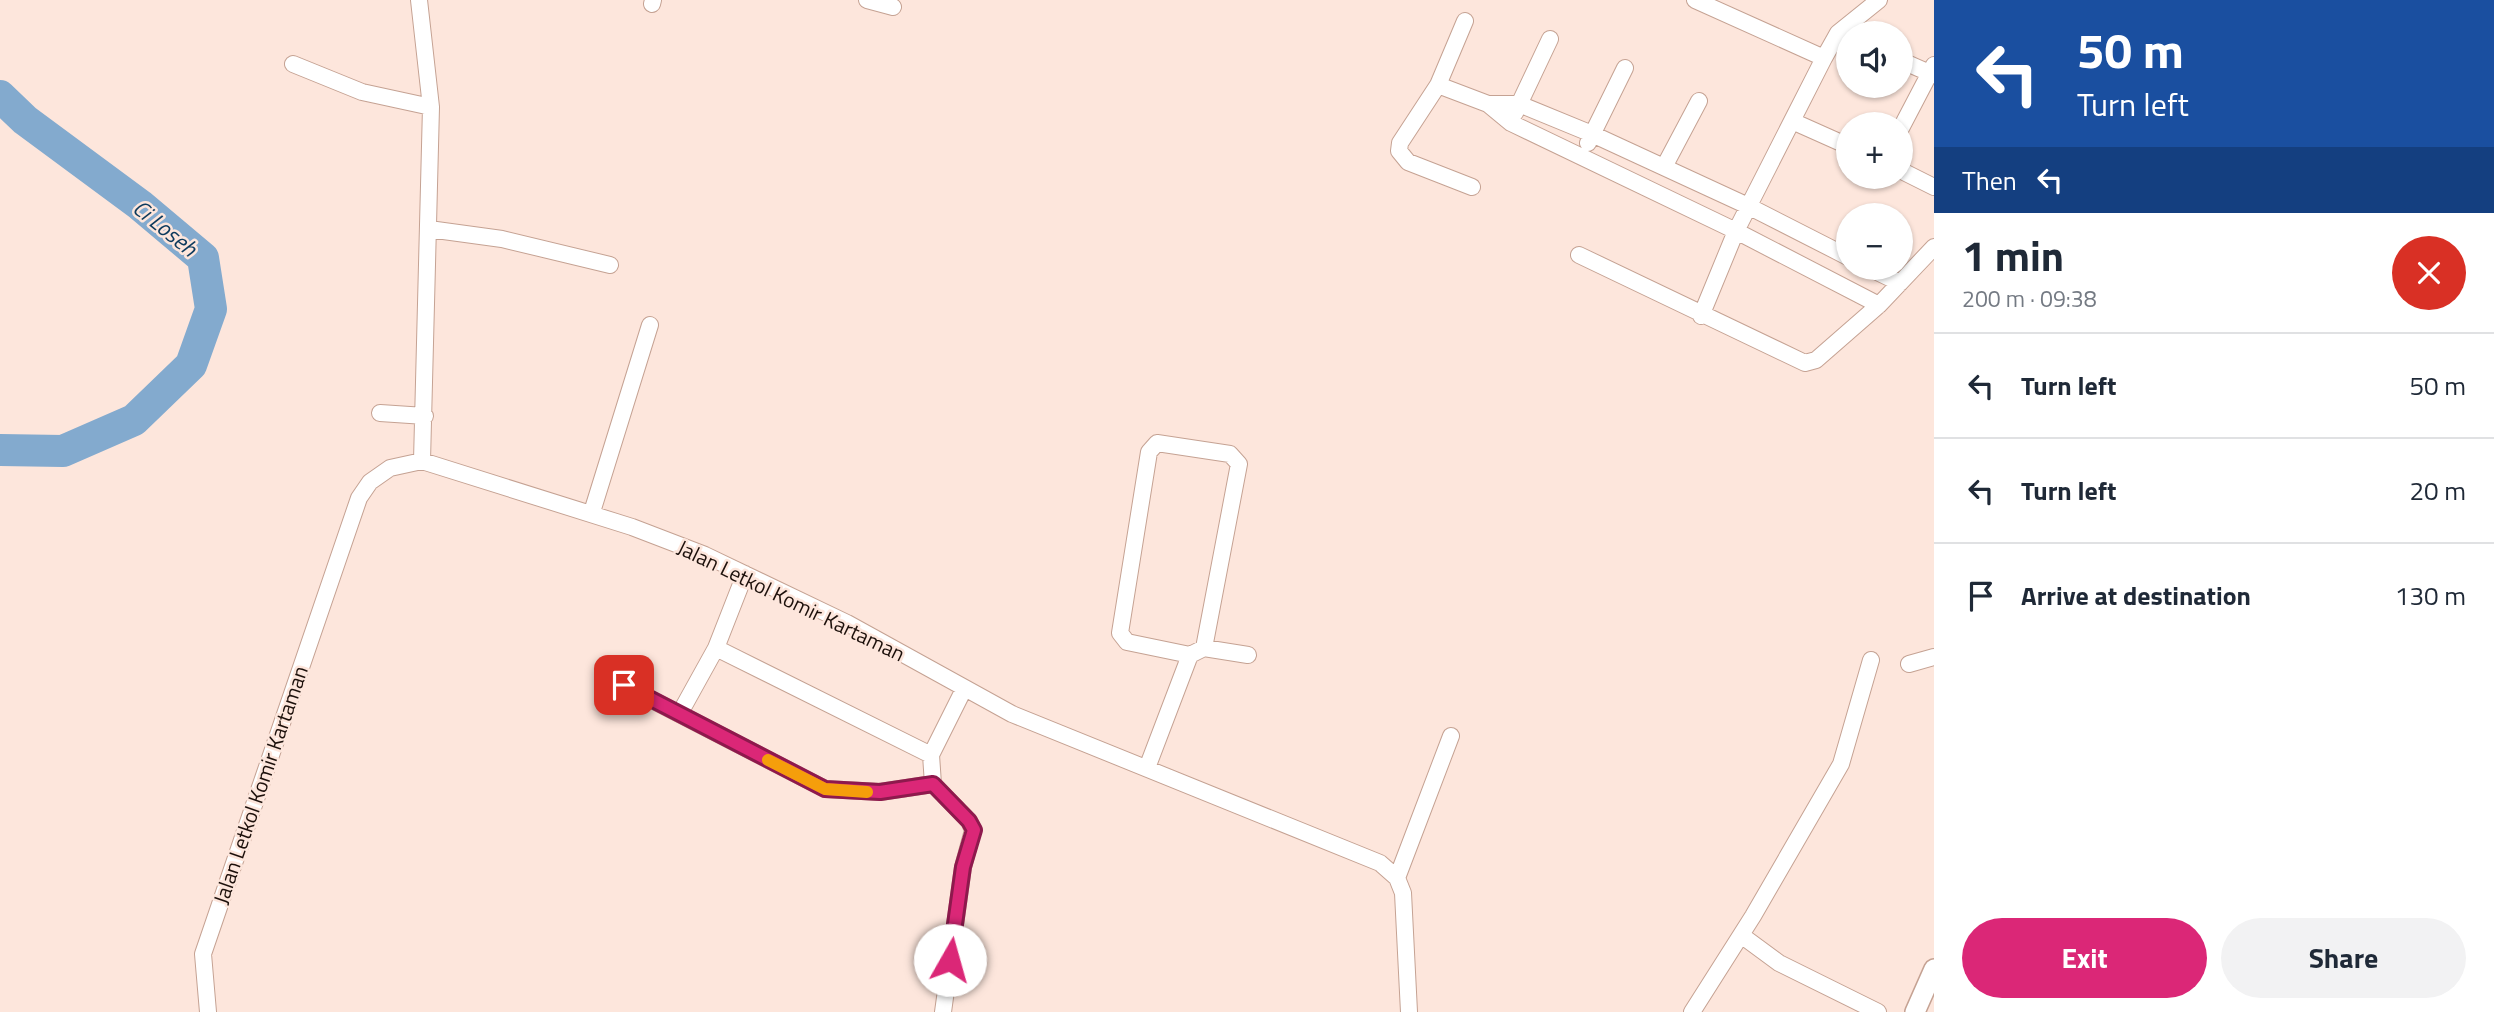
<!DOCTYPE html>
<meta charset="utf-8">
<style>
body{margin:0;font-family:"Titillium Web",sans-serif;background:#f2f2f3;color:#1f2937;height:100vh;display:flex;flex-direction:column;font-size:26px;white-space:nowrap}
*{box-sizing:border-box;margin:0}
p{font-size:23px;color:#747a83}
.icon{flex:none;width:38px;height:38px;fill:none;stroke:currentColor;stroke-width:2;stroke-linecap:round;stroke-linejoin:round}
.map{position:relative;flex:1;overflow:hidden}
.side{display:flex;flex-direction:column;background:#fff;width:560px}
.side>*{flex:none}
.guide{background:#1a4fa0;color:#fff;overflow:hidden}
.buttons{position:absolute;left:1836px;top:21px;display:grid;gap:14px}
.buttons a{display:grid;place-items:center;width:77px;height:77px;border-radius:50%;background:#fff;box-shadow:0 2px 5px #0004;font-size:35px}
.pin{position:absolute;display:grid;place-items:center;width:60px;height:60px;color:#fff;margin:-30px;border-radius:14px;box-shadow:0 4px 10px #0006}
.me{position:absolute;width:77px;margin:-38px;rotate:7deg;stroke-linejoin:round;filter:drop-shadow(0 0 5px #0008)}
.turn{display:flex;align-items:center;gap:24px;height:147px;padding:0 28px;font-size:32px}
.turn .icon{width:91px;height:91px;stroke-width:2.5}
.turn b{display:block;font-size:49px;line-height:60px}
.then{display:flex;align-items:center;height:66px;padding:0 28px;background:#0003;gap:14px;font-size:26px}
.round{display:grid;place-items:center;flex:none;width:74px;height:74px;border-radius:37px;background:#f2f2f3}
.head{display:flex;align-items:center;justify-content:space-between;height:119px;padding:0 28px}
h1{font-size:42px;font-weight:700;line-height:52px}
.button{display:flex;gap:14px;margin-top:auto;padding:14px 28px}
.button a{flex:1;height:80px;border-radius:42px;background:#db2777;color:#fff;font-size:28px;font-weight:700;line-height:80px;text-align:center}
.button a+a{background:#f2f2f3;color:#1f2937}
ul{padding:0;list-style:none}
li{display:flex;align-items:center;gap:21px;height:105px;padding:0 28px;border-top:2px solid #e0e1e3}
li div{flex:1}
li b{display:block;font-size:26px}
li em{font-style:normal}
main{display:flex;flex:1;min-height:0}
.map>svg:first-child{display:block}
</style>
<main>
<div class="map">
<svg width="1934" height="1012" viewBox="0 0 1934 1012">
<rect width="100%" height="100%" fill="#fde6dc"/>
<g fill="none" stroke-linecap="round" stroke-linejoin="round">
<!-- river -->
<path stroke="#83aace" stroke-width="32" d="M0,96L25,120L140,205L203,258L211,309L191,365L134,420L63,451L0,450"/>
<!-- minor casing -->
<g stroke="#c5a293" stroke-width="18">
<path id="minor" d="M419,0L431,107L422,461
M867,0L893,7
M1695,0L1824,58
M652,4L653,0
M1900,60L1934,75
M293,64L362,92L431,107
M1438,85L1465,21
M1488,104H1519L1592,134L1748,206L1848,257
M1515,113L1550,39
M1792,121L1848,146
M1900,130L1934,65
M1588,143L1625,68
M1664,167L1699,101
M1900,170L1934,187
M1472,187L1408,162L1399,151L1400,143L1438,85L1488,104L1511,123L1736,231L1879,305
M429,229L502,239L610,265
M1579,255L1805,363L1816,360L1879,305L1934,247
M1869,268L1900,283
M1701,316L1736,231L1824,58L1838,33L1879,0
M380,413L425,416
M592,512L650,325
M716,648L931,755
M1190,655L1127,642L1120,633L1149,452L1157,443L1230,454L1239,464L1204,648
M1909,664L1934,657
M623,685L825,789L880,792L933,784
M680,713L716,648L745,574
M1147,768L1190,655L1204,648L1248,655
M1397,878L1451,736
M1741,935L1779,963L1878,1012
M208,1012L203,954L359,498L370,482L390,468L422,461L632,527L705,555L847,623L1012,714L1380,863L1397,878L1403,893L1409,1012
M943,1012L963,867L973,830L969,821L933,784L931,755L964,689
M1692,1012L1753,916L1841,764L1871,660"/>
</g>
<!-- tertiary casing -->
<g stroke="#c5a293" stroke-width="22">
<path id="tertiary" d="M1915,1012L1934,969"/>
</g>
<!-- minor -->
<use href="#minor" stroke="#fff" stroke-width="16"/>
<!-- tertiary -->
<use href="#tertiary" stroke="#fff" stroke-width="19"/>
</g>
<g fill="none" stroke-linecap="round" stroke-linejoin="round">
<!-- route casing -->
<g stroke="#8e194d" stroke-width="18">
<path id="route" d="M624,685L825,789L880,792L933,784L969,821L974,830L963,867L950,960"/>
</g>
<!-- route -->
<use href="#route" stroke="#db2777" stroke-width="12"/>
<!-- slow -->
<path stroke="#f59e0b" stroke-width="12" d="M768,760L825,789L867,792"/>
</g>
<g text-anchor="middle" stroke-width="5" stroke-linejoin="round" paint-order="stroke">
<!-- street labels -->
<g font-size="21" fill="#1c100b" stroke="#fde6dc">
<text transform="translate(791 601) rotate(26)" y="7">Jalan Letkol Komir Kartaman</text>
<text transform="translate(261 785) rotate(-71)" y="7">Jalan Letkol Komir Kartaman</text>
</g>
<!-- water labels -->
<g font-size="23" font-style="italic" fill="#0c3a5d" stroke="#fde6dc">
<text transform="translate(165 228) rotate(39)" y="8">Ci Loseh</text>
</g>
</g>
</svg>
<div class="buttons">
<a><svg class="icon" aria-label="sound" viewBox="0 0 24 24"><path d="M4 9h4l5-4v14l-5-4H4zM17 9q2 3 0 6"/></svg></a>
<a>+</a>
<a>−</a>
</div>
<div class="pin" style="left:624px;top:685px;background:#d93025"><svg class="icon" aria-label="arrive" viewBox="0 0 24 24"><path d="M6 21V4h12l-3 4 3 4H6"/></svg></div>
<svg class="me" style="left:950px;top:960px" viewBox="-20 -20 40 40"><circle r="19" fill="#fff"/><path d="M0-13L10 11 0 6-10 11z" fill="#db2777"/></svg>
</div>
<section class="side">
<div class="guide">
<div class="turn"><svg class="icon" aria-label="left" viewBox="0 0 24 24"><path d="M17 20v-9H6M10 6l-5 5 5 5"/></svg><div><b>50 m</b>Turn left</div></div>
<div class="then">Then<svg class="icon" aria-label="left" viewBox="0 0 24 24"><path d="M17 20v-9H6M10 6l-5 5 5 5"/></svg></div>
</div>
<div class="head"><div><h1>1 min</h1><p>200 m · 09:38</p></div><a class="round" style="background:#d93025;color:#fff"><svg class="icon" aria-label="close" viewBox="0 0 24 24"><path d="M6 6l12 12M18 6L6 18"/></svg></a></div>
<ul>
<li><svg class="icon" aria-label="left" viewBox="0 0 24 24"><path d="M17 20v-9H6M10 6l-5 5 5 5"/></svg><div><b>Turn left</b></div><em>50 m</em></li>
<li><svg class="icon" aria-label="left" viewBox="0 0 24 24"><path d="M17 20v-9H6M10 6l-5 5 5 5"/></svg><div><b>Turn left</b></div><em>20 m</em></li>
<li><svg class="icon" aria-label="arrive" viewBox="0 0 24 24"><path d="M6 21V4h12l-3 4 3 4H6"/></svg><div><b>Arrive at destination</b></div><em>130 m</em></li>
</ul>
<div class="button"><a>Exit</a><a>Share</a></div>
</section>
</main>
